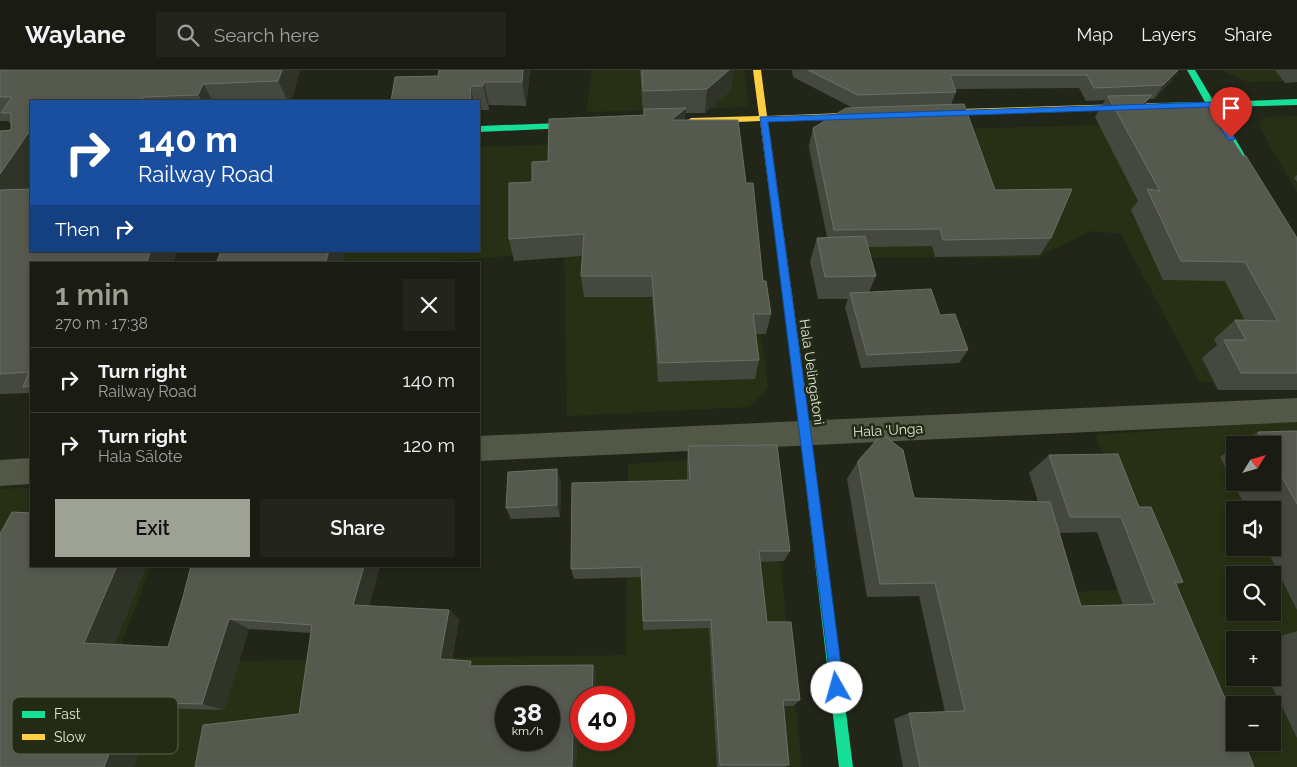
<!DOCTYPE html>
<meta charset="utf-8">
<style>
body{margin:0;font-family:Raleway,sans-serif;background:#23251c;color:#f1f3f6;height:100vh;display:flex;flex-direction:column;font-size:19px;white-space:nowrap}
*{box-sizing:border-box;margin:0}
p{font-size:16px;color:#9fa1a0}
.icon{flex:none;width:28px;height:28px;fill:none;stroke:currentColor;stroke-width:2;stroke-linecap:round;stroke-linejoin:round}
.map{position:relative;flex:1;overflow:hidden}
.drawer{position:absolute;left:30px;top:192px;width:450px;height:305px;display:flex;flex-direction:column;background:#1a1c13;border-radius:0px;box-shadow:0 2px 8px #0003,0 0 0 1px #383a33}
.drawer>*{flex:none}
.banner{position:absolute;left:30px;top:30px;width:450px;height:152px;border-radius:0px;box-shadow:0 2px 8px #0003,0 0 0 1px #383a33;background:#1a4fa0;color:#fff;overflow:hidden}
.needle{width:32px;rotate:53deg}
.tools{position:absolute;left:1226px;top:366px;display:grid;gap:10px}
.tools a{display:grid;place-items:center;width:55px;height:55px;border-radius:0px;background:#1a1c13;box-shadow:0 2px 8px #0003,0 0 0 1px #383a33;font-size:25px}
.speed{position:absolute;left:495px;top:616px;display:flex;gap:10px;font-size:25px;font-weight:700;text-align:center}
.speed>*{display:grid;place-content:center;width:65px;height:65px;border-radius:50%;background:#1a1c13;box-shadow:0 2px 8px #0003,0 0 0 1px #383a33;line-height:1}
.speed small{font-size:12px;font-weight:400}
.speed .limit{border:8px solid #d22;background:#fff;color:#111}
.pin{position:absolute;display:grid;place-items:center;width:42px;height:42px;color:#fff;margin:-51px -21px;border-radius:50% 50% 50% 0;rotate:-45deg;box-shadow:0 0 5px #0007}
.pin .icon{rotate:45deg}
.me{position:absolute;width:55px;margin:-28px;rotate:353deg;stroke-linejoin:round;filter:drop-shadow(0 0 4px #0008)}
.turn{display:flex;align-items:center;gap:18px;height:105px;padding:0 25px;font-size:22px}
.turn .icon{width:65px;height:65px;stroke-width:2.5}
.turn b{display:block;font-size:35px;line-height:42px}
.then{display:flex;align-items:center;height:48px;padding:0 25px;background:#0003;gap:10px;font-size:19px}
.round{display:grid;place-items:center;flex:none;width:52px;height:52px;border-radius:0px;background:#23251c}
.summary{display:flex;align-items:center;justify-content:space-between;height:85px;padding:0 25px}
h1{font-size:30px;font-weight:600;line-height:38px;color:#9ea294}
.primary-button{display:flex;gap:10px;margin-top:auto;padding:10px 25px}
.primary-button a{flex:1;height:58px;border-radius:0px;background:#9ea294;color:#111;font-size:20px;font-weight:600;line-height:58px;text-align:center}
.primary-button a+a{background:#23251c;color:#f1f3f6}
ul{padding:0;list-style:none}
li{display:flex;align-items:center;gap:15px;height:65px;padding:0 25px;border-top:1px solid #383a33}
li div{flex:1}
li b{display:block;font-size:19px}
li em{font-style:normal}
header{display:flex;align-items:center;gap:30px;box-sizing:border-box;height:70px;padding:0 25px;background:#1a1c13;border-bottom:1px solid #383a33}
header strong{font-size:24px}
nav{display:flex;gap:28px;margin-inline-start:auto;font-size:18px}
.search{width:350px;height:45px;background:#23251c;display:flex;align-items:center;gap:12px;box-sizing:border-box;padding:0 18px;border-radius:0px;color:#9fa1a0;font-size:19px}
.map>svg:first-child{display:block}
</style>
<header>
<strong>Waylane</strong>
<div class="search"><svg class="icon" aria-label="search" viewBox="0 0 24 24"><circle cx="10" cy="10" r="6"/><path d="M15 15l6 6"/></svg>Search here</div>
<nav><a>Map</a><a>Layers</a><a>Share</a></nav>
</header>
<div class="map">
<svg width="1297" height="697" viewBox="0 0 1297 697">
<rect width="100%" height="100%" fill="#222619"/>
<!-- built -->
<path fill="#273014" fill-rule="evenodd" d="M591,0H744L749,37L587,42Z
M1221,0H1297V11L1248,12Z
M1297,46V123L1259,56L1263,47Z
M1173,51L1297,310L1200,312L1121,164L1091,161L1036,188L831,187L807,76L821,63L1097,55Z
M735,69L768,318L749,337L567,346L564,182L398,194H214L219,181H479V77Z
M1297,351V697H1051L999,526L1151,518L1096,365ZM1235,375H1272V412H1235ZM1235,440H1272V478H1235ZM1235,505H1272V542H1235ZM1235,570H1272V608H1235ZM1235,635H1272V672H1235Z
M769,385L802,697H0V419L31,418V496H151L114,593L626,585L628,394ZM506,628H549V670H506ZM581,628H624V670H581Z"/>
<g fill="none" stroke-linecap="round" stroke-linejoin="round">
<!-- street -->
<path fill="#535846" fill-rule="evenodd" d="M1297,328V352L479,391V366Z
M31,388V414L0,416V390Z"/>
<!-- fast -->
<path fill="#16e098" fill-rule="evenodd" d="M1187,0H1195L1214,32L1297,29V35L1217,37L1247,89L1246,91H1240L1209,37L1157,39L1153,36L1157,33L1205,32Z
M586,52L590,55L589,57L479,62V56Z
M798,299L802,301L803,304L853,697H839L793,304L794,301Z"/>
<!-- slow -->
<path fill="#ffcf43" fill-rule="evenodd" d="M753,0H761L767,46L868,42L872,45L868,48L768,51L803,304L802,307H794L793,304L760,51L691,54L687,51L691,48L759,46Z
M1157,33L1161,36L1160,38L929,46L925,43L929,40Z"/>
</g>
<!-- wall -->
<path fill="#45483e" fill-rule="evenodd" d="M0,0H300L291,31H31V114L28,119L31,181H346L220,182L177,183L31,194V323L0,324V61L11,60V54L8,51H0Z
M530,0L526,36L489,35V40H479V31H391L438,6Z
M640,0H733L731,20L705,43H685V50L746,113L763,211L771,244L766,264H756L759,290L755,309L658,312L652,227H584L581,206L582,186L514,191L509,169L532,112L548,91L644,45H643Z
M792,0H1179L1171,11L1154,29H1149L1143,38L1297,168V320H1218L1202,288L1217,275L1214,269L1235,250L1245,251L1225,211L1163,210L1131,140L1138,131L1095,47L1105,30L1086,31L1079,18L955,19L956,22L951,35L995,120L1051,168L1040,185L935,187L932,176L868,177L876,206L869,222L940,245L968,280L959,293L861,298L845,237L848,229H818L810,191L817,168L827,167L809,76L813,58L853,38L793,7Z
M1275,0H1297V12L1285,13Z
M1297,105V112L1294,108Z
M1297,361V540L1266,478H1272V440H1247L1220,387L1235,377V412H1272V375H1239L1258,362Z
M688,376L790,481L784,491L760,492L767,552L800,630L793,636H784L789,695L785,697H717L709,558L643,560L642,507L574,509L571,499L687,410V389Z
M1049,385L1139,437L1183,512L1177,515L1254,697H903L894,649L909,643L945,642L919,526L867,527L847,409L858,391L914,428L1038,432L1029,403ZM1097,462L1123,535L1081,536L1059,463Z
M561,412L560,447L511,449L506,438Z
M146,496L114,575L168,577L183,527L449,540L459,550L452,589L477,596L593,595L596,603L595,628H581V668H577L576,697H195L299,644L311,563L249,559L224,640L155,638L134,697H0Z
M1297,561V668L1268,608H1272V570H1267Z"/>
<!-- shaded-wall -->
<path fill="#303328" d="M282,0H300L291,31H288L278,11Z
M523,0H530L526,36L522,12Z
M729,0H733L731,20L705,43L707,19Z
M1178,0H1179L1171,11L1154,29L1163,15Z
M484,12L489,35V40L483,16Z
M203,14L213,31H203L198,25Z
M470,16L474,31H471Z
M1152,25L1137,46L1124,60L1139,38Z
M144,27L148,31H142Z
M686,38L684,61L671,50Z
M31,59V114L12,143L0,131V104Z
M479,87L480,110L479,104Z
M151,181H175L177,183L173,194H146Z
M329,181H346L343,194H325Z
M557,399L561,412L560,447L557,435Z
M117,496H146L111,582L84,573Z
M364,496H380L367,545L353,535Z
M449,540L459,550L450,597L440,589Z
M229,549L249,559L224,640L202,634Z
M471,591L480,599L470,596Z
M593,595L596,603L595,628H592Z
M129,632L155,638L134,697H104Z
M573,663L577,668L576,697H572Z"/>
<!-- building -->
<path fill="#55594e" stroke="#6b6f64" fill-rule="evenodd" d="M0,0H282L278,11L203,14L198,25L144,27L142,31H31V59L0,104V61L11,60V43H1L12,27H0Z
M439,0H523L522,12H484L483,16H470L471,31H391L395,7L438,6Z
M642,0H729L707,19L643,21Z
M808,0H1178L1163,15L1094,18L1087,5H950L956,22L858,25Z
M1152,25L1139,38L1211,37L1243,86H1246L1297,168V303H1241L1224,270H1246L1235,250L1278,251L1245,192L1181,191L1147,119L1160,121L1108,26Z
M964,34L995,120L1072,119L1051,168L943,170L940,159L834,160L813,58L846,38Z
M686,38L671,50H738L746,113H753L763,211H766L771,244H753L759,290L659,293L652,206H581L584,164L509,169V113L532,112V92L548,91L549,49L645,45L644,39Z
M31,119V181H151L146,194H31V316L23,317L29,302L0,304V120Z
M865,166L876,206L825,207L817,168Z
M221,181H329L325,194H216Z
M931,219L940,245L955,244L968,280L867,285L850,223Z
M1297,361V434L1272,389V375H1265L1258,362Z
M882,364L903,380L914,428L1050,432L1081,536L1155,534L1121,447H1070L1049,385L1118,384L1139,437H1151L1183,512H1175L1235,652V672H1244L1254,697H920L909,643L965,641L935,513L880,514L858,391Z
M777,375L790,481H759L767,552H791L800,630H783L789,695H720L711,550L643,551L641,497L571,499L572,413L690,410L688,376Z
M557,399V435L506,438L508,402Z
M12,442L31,443V496H117L84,573L168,577L183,527L191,496H364L353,535L449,540L440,589L471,591L470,596L593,595L592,628H581V663H573L572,697H195L203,655L299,644L312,555L229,549L202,634L129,632L104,697H0V464ZM506,628H549V670H506Z"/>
<!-- route -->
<path fill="#1a73e8" stroke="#114b97" d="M1211,32L1215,34L1235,68L1234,70H1228L1208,37L768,52L811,364L844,618L842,623L837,625L832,623L760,47Z"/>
<g text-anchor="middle" stroke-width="5" stroke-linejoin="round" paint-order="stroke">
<!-- street labels -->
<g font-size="14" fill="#e0e5d7" stroke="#242b14">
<text transform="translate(812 302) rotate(82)" y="5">Hala Uelingatoni</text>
<text transform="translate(888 360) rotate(-3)" y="5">Hala 'Unga</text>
</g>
</g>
<!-- legend -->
<rect x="12" y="627" width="166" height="57" rx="8" fill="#242b14" stroke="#5c634e" stroke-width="1"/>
<rect x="22" y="641" width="23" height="7" fill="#16e098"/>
<rect x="22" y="664" width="23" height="6" fill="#ffcf43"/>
<g font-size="14" fill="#e0e5d7">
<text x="54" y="649">Fast</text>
<text x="54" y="672">Slow</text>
</g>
</svg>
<div class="tools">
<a><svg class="needle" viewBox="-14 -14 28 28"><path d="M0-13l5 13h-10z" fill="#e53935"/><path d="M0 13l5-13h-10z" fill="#9fa1a0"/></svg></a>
<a><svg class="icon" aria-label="sound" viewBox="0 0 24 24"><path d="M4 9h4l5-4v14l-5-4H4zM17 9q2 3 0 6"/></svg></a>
<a><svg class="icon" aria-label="search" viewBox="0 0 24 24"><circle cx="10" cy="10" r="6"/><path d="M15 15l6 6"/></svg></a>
<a>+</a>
<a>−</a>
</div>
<div class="speed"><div>38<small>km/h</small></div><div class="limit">40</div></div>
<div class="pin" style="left:1231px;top:68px;background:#d93025"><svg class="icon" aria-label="arrive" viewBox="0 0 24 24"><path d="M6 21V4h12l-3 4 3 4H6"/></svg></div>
<svg class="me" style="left:837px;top:618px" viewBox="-20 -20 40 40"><circle r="19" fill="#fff"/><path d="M0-13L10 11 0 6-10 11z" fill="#1a73e8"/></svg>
<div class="banner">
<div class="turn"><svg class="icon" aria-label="right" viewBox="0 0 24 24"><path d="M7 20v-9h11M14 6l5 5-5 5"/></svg><div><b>140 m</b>Railway Road</div></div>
<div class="then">Then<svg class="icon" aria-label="right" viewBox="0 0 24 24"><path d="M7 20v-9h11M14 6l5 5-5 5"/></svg></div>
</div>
<section class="drawer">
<div class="summary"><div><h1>1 min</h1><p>270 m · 17:38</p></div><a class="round"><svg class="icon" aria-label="close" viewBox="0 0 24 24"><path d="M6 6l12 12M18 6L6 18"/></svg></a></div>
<ul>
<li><svg class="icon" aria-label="right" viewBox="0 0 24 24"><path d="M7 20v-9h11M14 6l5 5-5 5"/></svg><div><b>Turn right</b><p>Railway Road</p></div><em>140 m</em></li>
<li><svg class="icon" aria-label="right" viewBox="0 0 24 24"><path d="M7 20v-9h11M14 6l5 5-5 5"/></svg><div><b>Turn right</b><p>Hala Sālote</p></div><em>120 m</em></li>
</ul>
<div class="primary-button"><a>Exit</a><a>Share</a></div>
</section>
</div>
